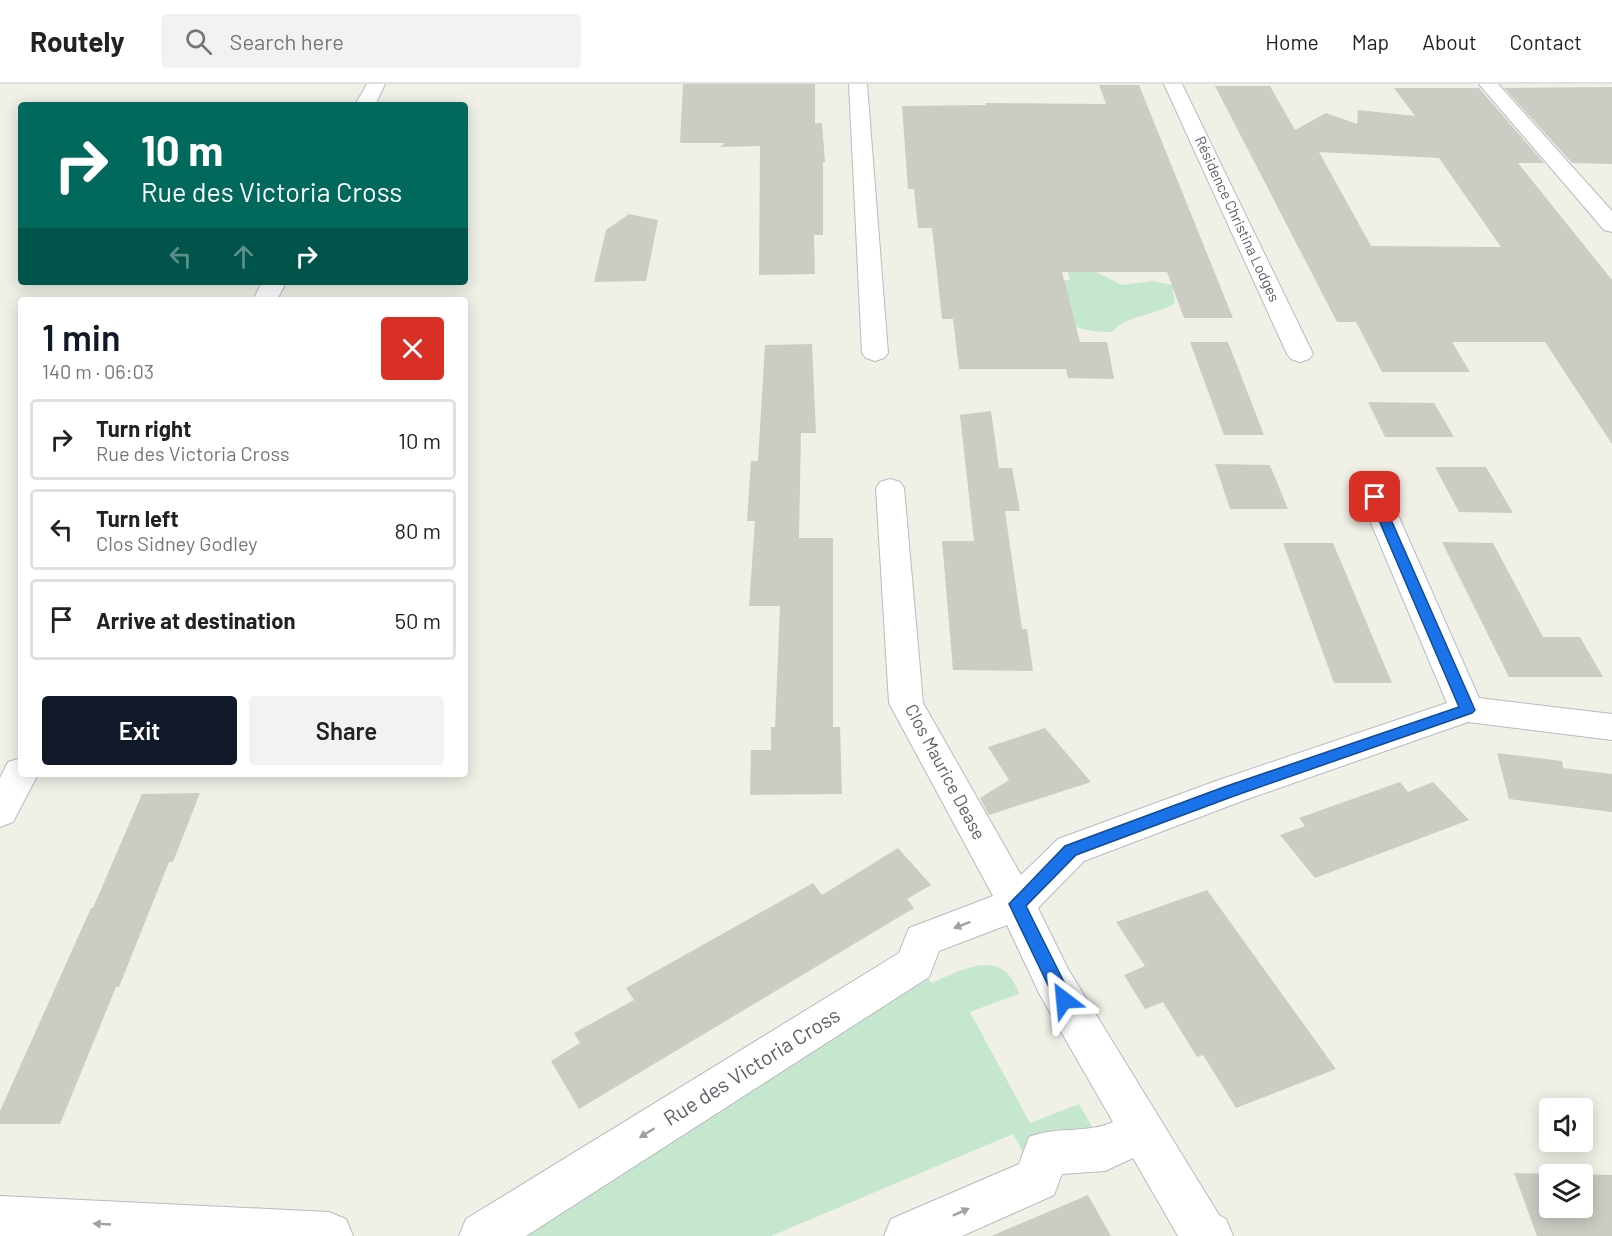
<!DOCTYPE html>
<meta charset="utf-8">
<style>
body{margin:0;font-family:Barlow,sans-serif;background:#f2f2f2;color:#222;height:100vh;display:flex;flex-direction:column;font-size:22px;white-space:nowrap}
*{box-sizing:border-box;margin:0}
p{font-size:20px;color:#767676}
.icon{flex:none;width:33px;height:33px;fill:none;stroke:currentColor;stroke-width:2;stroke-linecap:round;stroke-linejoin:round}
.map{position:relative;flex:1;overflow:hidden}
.drawer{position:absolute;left:18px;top:213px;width:450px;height:480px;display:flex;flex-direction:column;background:#fff;border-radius:6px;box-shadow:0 3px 15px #0003}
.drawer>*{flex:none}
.hud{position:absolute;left:18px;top:18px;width:450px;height:183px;border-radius:6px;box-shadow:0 3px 15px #0003;background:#00695c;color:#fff;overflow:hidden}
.buttons{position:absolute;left:1539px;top:1014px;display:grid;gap:12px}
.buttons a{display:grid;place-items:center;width:54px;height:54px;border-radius:6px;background:#fff;box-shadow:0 3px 15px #0003;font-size:30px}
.pin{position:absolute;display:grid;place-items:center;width:51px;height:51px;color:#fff;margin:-26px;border-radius:12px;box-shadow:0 3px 9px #0006}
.me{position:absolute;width:66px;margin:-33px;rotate:331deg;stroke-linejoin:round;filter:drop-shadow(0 0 4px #0008)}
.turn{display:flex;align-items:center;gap:21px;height:126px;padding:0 24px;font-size:27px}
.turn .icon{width:78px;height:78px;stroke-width:2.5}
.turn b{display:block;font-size:42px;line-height:51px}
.lanes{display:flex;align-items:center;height:57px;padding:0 24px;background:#0003;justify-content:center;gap:30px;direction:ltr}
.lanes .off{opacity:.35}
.round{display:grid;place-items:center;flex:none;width:63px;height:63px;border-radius:6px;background:#f2f2f2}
.headline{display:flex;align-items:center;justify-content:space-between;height:102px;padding:0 24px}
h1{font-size:36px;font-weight:600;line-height:45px;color:#111827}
.cta{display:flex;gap:12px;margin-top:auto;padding:12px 24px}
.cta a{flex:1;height:69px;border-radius:6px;background:#111827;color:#fff;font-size:24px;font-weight:600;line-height:69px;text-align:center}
.cta a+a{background:#f2f2f2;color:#222}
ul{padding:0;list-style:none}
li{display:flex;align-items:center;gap:18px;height:81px;margin:0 12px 9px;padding:0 12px;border:3px solid #e0e0e0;border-radius:6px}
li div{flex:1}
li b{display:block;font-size:22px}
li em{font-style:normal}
header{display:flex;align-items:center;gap:36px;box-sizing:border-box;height:84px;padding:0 30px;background:#fff;border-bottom:2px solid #e0e0e0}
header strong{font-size:28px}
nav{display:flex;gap:33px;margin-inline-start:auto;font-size:21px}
.search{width:420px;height:54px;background:#f2f2f2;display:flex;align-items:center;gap:15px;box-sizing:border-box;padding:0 21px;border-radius:6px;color:#767676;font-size:22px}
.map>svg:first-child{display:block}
</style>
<header>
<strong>Routely</strong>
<div class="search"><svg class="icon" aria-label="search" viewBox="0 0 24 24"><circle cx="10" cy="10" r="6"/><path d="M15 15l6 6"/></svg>Search here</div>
<nav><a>Home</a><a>Map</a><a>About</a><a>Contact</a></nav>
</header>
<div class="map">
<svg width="1612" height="1152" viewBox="0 0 1612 1152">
<rect width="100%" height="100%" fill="#f0f0e7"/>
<!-- green -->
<path fill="#c4e7ce" d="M1062,168L1093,178L1096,188L1122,201L1153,197L1172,201L1175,219C1155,232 1128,230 1112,248C1063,247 1066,237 1048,197L1070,196Z
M915,880L932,899C964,885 1003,862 1019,910L970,928L1030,1039L1079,1020L1105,1065L1038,1095L1013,1050L771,1152H483Z"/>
<!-- building -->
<path fill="#cbccc3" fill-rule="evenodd" d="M683,0H815V39H822L825,78H823V151H814L815,190L759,191L760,62L720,63L725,59H680Z
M1099,1H1139L1233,234H1184L1167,188H1062L1080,258H1107L1114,295L1068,294L1066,285H959L953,235H942L932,144H918L914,105H908L902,22L986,21L985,19L1106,20Z
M1215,2H1270L1295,46L1326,29L1357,40L1358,26L1415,32L1394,4H1479L1544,79H1518L1612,196V360L1545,258H1452L1470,288H1382L1356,238H1337ZM1319,68L1439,74L1501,163L1371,162Z
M1612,3V80L1572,79L1504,4Z
M629,130L658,136L646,197L594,198L606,146Z
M1190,258H1228L1264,351H1224Z
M812,260L816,349H801L799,454H833V643H840L842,710L750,711L751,666H771V643H775L780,522H749L755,437H747L751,377H758L765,261Z
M1368,318L1434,319L1454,353H1385Z
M991,327L999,384H1012L1020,427H1005L1022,545H1027L1033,587L953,586L942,457H974L960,331Z
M1215,380L1270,381L1288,425H1230Z
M1435,383H1486L1513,429L1459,428Z
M1442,458L1493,459L1543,553H1580L1603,593H1509Z
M1283,459H1333L1392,599H1334Z
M1045,644L1091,698L989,731L980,714L1009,696L988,663Z
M1497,669L1562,677L1563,684L1612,690V728L1509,715Z
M1400,698L1408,708L1433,698L1469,736L1315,794L1280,751L1305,742L1299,734Z
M200,709L173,778H169L119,903H116L60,1040H0V1027L91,824H93L142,710Z
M898,764L931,801L907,815L914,824L579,1025L551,977L580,959L574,949L634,916L626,904L813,799L822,811Z
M1207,806L1336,985L1236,1024L1203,971L1197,973L1163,918L1145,925L1124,891L1145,882L1116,838Z
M1514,1089L1612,1091V1152H1537ZM1550,1090H1582V1124H1550Z
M1088,1111L1111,1152H991Z"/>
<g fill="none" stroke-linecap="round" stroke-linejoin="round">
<!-- minor casing -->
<g stroke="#b9bac0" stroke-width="2">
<path id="minor" d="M849,0H867L888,269L884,274L875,277L866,274L862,269Z
M1164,0H1182L1313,270L1309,275L1300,278L1291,275L1287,270Z
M1479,0H1498L1612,127V148L1604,146Z
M890,395L900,398L904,404L923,619L1021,791L1058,755L1216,697L1447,619L1360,413L1365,407L1375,404L1385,407L1390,413L1479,614L1612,630V656L1468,638L1242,717L1084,777L1038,824L1068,885L1219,1131L1226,1135L1233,1152H1178L1133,1074L1105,1087L1062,1090L1054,1111L962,1152H884L891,1135L1019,1080L1029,1053C1056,1042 1087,1050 1113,1038L1040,911L1007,841L939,867L929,893L526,1152H459L466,1135L899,869L909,844L993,812L889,619L876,404L880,398Z
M0,1112L329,1128L346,1135L353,1152H0Z"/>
</g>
<!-- secondary casing -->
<g stroke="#babbc2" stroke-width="2">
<path id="secondary" d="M367,0H385L375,21H355Z
M262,198H286L277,216H253Z
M21,674V690H38L13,738L0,743V694L8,678Z"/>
</g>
<!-- minor -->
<use href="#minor" fill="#fff" fill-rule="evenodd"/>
<!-- secondary -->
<use href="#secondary" fill="#fff" fill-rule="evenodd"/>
</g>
<!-- one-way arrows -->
<defs><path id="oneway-solid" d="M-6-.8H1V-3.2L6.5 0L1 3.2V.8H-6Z" transform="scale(1.5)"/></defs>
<g fill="#9ea0a4">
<use href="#oneway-solid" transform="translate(962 841) rotate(159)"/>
<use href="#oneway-solid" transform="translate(647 1049) rotate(148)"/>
<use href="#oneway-solid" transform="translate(961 1128) rotate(-24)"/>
<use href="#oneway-solid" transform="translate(102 1140) rotate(-177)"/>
</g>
<!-- route -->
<path fill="#1a73e8" stroke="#114b97" stroke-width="1.5" d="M1375,410L1381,413L1475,626L1472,629L1234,712L1076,771L1026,822L1073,916L1070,922L1064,924L1058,922L1009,820L1065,762L1224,703L1459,623L1369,413Z"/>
<g text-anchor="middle" stroke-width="5" stroke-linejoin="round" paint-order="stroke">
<!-- far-street labels -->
<g font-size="15" fill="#5e6067" stroke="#fff">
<text transform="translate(1237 135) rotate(65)" y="5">Résidence Christina Lodges</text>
</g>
<!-- street labels -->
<g font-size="18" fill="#5e6067" stroke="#fff">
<text transform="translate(945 688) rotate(62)" y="6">Clos Maurice Dease</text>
</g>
<!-- near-street labels -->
<g font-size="21" fill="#5e6067" stroke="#fff">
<text transform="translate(752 983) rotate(-32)" y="7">Rue des Victoria Cross</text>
</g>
</g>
</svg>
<div class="buttons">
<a><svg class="icon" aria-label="sound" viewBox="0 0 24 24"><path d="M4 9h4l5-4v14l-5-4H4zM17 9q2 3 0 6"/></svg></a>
<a><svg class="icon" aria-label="layers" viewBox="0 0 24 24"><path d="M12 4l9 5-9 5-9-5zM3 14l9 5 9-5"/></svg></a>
</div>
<div class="pin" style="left:1375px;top:413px;background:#d93025"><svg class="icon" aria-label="arrive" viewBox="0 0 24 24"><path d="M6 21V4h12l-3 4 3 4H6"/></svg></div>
<svg class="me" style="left:1064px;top:916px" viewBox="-20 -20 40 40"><path d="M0-17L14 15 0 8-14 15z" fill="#1a73e8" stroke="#fff" stroke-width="4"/></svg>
<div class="hud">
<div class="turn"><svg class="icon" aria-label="right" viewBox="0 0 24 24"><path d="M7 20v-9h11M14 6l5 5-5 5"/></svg><div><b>10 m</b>Rue des Victoria Cross</div></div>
<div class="lanes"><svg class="icon off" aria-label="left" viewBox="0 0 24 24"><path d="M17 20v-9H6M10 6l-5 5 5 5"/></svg><svg class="icon off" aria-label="ahead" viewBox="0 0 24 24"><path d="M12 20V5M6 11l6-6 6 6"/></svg><svg class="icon" aria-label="right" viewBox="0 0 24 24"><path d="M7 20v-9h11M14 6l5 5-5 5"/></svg></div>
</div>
<section class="drawer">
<div class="headline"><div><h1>1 min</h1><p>140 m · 06:03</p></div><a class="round" style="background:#d93025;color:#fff"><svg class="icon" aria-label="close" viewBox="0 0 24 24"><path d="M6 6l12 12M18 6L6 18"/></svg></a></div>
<ul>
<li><svg class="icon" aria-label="right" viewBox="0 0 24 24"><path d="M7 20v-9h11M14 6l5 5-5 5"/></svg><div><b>Turn right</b><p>Rue des Victoria Cross</p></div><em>10 m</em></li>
<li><svg class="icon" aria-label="left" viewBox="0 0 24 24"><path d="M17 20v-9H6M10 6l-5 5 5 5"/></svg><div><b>Turn left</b><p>Clos Sidney Godley</p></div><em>80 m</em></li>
<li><svg class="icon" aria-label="arrive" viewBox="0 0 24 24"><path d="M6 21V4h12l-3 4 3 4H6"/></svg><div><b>Arrive at destination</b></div><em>50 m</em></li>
</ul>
<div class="cta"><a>Exit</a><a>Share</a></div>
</section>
</div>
